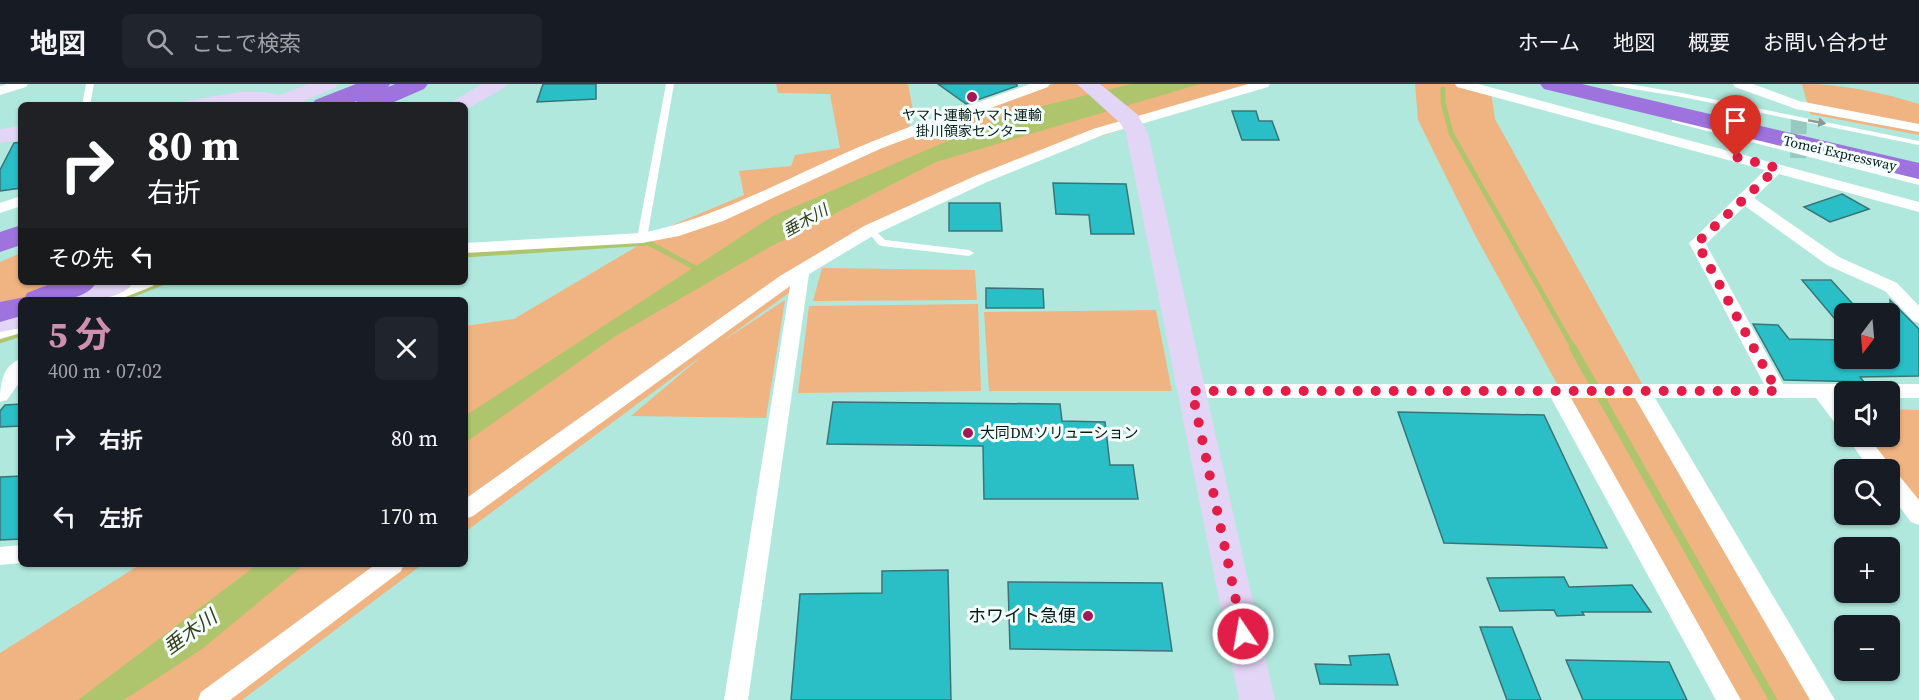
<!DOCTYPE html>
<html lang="ja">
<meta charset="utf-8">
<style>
body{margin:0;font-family:"Source Serif 4","Noto Sans JP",serif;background:#20242c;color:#f1f3f6;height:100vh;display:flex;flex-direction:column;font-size:22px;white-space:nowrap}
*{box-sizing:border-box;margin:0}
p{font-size:20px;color:#9ea1a6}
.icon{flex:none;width:33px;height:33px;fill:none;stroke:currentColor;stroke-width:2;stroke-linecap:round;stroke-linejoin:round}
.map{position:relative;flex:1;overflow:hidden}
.side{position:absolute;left:18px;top:213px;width:450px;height:270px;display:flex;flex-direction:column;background:#171b24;border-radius:9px;box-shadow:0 2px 4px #0004}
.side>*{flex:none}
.banner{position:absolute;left:18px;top:18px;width:450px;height:183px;border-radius:9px;box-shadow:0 2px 4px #0004;background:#202124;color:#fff;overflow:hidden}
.needle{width:39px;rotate:196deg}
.tools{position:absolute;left:1834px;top:219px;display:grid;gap:12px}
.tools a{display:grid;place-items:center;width:66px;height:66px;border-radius:9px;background:#171b24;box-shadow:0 2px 4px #0004;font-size:30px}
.pin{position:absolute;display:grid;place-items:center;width:51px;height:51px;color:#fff;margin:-62px -26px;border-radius:50% 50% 50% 0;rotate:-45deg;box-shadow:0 0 6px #0007}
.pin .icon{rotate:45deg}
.me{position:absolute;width:66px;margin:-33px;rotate:348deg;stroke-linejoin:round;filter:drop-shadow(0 0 4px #0008)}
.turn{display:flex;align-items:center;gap:21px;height:126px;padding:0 30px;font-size:27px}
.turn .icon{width:78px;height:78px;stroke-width:2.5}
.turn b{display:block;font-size:42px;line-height:51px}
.then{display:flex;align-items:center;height:57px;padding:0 30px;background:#0003;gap:12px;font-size:22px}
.round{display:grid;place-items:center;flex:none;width:63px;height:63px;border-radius:9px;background:#20242c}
.head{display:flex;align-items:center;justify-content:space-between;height:102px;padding:0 30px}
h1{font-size:36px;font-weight:700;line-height:45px;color:#cf90af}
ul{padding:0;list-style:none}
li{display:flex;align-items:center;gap:18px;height:78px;padding:0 30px}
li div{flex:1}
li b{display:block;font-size:22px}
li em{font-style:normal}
header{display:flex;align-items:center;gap:36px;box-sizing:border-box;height:84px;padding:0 30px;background:#171b24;border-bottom:2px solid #363941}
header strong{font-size:28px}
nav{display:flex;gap:33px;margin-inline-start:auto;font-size:21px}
.search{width:420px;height:54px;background:#20242c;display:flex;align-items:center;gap:15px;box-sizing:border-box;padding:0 21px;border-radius:9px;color:#9ea1a6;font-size:22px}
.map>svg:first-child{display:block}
</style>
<header>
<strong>地図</strong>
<div class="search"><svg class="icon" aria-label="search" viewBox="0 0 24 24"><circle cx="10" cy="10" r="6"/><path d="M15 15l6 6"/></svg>ここで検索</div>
<nav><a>ホーム</a><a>地図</a><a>概要</a><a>お問い合わせ</a></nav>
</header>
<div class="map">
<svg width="1919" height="616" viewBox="0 0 1919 616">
<rect width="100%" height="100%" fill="#b0e8dd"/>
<!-- green -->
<path fill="#f0b482" d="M776,0H908L913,26L908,49L1002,15L1053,0H1263L1040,72L797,185L789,209L721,258L785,216L766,334L631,332L702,272L465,448V242L514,235L673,141L744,111L739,87L791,82L795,71L840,64L830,10L778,9Z
M1415,0H1462L1491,8L1495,35L1740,476L1822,616H1731L1475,151L1418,36Z
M1802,0C1843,0 1880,8 1919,20V51L1810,30Z
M21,169V198H67L0,222V178Z
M822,184L975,186L977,216L813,217Z
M978,220L981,307L798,309L809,222Z
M1156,226L1172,307H989L984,228Z
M1890,325L1919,326V431L1890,386L1856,353L1890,352Z
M141,480H423L242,616H0V569Z"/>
<!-- water -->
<path fill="#afc56d" d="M1131,0H1200L936,78L768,164L614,253L465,359V332L773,132L1010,30Z
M258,480H305L202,565L124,616H78Z"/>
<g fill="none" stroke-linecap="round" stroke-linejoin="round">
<!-- stream-far1 -->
<path stroke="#afc56d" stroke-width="5" d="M1443,5V18L1451,49L1574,265
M465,171L649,159L701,187
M119,216L165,198
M0,257L21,250"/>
<!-- stream -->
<path stroke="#afc56d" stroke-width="8" d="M1573,264L1773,616"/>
</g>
<!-- building -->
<path fill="#2abec6" stroke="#3b7477" stroke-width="1.5" d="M543,0H596V15L537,18Z
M938,0H1017V2L966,20Z
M1232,27H1256L1259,37H1272L1279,56H1242Z
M21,58V104L0,107V86L14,59Z
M1053,99L1126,100L1134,150H1091L1089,131L1056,130Z
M1842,110L1869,125L1830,138L1804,123Z
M949,119H1000L1002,147H949Z
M1802,196H1831L1862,230H1845V247Z
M986,204L1043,205L1044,224H986Z
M1890,216L1919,245V292L1860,293L1864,298L1784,296L1753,240L1778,241L1789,255L1845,256V274H1890Z
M833,318L1060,320L1062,337L1105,338L1110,381H1133L1138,415H984L983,362L827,360Z
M21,320V342L0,343V327L5,321Z
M1398,328L1544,331L1607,464L1444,459Z
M21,392V455L0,456V393Z
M948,486L951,616H791L800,510L882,509V487Z
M1564,493L1569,503L1632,501L1651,528H1582L1584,531L1557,532L1554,526L1500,527L1487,494Z
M1008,498L1162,499L1172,567L1010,565Z
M1480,543H1512L1541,616H1507Z
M1389,570L1398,601L1320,600L1315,580L1351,581L1349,572Z
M1566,576L1669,578L1687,616H1583Z"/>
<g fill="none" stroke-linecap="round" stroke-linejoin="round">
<!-- street-tunnel -->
<path stroke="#96c9bf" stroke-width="16" stroke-dasharray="16 8" stroke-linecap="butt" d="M1798,74L1799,31"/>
<!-- lane -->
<path fill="#fff" fill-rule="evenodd" d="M86,0H94L90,21H82Z
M666,0H674L647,154L642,157L637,154Z
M1611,0H1629L1682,9L1919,57V61L1682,13L1615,2Z
M1672,34H1675L1919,95V101L1672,38Z
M870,143L873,144L885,156L969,166L974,169L969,172L882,162L879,161L866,146Z"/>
<!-- street -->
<path fill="#fff" fill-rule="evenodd" d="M7,0H28L26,3L0,11V2Z
M1030,0H1050L1048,3L882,64L723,137L679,152L642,159L465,169V159L642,149C723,133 795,89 871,58C923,37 977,19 1030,0Z
M1248,0H1270L1268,3L1103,51L987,98L876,150L809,190L748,616H724L790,202L473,432L465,435V415L780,192L864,142L975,92L1093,45Z
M1455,0H1478L1919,118V128L1779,90L1754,114L1839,173L1897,199L1919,222V239L1913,237L1885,207L1827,181L1745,122L1706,160L1783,300H1919V314H1890V308H1845V314H1837L1845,324V345L1838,343L1816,314H1655L1835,616H1810L1635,314H1571L1741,616H1716L1551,314H1192L1185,312L1182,307L1185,302L1192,300H1764L1689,159L1765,86L1457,3Z
M1733,0H1753L1799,17L1919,40V48L1796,25L1735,3Z
M21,112V122L0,129V119Z
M130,198H156L153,202L118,216H92L95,212Z
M21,237V249L0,255V243Z
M21,275V296L7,316L0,318C0,301 2,281 21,275Z
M1846,352H1868L1889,380L1892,387L1897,389L1919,416V441L1911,438L1890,410V386H1870Z
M21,461V479L0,481V463Z
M376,480H404L401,487L230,616H198L201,608Z"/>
<!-- secondary -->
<path fill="#e2d5f5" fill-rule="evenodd" d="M309,0H338L335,4L295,21H181L185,17L239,8H265L279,11Z
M482,0H507L504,4L467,25L465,26V21H449L453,17Z
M1077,0H1100L1137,30L1148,49L1275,616H1239L1126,49L1120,39Z
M21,42V56L0,59V45Z
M97,198H134C121,218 83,216 62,216L66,210Z
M21,226V244L0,248V230Z"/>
<!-- highway -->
<path fill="#9e73dd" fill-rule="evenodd" d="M356,0H390L388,3L395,0H428L424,5L387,21H354L357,17L346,21H312L315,16Z
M1540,0H1582L1919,79V95L1544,5Z
M21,141V161L0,168V148Z
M55,198H97C82,221 45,216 21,216V232L0,238V218L25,213L27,209Z"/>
</g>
<!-- one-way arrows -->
<defs><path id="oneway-solid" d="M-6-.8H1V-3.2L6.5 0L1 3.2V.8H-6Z" transform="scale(1.5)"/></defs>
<use fill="#8e9897" href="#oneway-solid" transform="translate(1817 38) rotate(11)"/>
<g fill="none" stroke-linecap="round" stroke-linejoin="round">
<!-- route -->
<path stroke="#e11d48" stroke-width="10" stroke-dasharray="0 18" d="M1243,550L1192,307H1777L1697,159L1777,84L1736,73"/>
</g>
<!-- markers -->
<g fill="#a61758" stroke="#f4fffc" stroke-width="2">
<circle cx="972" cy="13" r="6"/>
<circle cx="968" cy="349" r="6"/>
<circle cx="1088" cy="532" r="6"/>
</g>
<g text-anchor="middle" stroke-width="6" stroke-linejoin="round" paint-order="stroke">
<!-- far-poi labels -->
<g font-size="14" fill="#051b18" stroke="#f4fffc">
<text x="972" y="36">ヤマト運輸ヤマト運輸<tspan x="972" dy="16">掛川領家センター</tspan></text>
</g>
<!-- far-street labels -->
<g font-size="14" fill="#051b18" stroke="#f4fffc">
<text transform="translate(1840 69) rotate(13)" y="5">Tomei Expressway</text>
</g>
<!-- poi labels -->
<g font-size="15" fill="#051b18" stroke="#f4fffc" text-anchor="start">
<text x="980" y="354">大同DMソリューション</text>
</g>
<!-- water labels -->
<g font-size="16" font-style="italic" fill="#363f1a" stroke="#f4fffc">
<text transform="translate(805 136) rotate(-29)" y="6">垂木川</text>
</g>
<!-- near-poi labels -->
<g font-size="18" fill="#051b18" stroke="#f4fffc" text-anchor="end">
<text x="1076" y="538">ホワイト急便</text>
</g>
<!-- near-water labels -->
<g font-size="20" font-style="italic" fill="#363f1a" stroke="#f4fffc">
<text transform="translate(190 548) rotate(-36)" y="7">垂木川</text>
</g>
</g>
</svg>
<div class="tools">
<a><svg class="needle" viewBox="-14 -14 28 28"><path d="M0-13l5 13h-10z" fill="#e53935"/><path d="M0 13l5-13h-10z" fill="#9ea1a6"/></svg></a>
<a><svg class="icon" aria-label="sound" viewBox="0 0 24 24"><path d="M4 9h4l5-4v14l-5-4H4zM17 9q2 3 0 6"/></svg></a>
<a><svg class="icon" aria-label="search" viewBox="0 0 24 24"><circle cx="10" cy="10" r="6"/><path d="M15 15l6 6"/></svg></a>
<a>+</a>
<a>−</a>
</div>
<div class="pin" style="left:1736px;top:73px;background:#d93025"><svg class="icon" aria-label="arrive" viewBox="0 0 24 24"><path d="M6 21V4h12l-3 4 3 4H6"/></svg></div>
<svg class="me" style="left:1243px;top:550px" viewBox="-20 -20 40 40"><circle r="17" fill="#e11d48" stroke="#fff" stroke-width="3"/><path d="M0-11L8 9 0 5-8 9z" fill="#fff"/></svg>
<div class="banner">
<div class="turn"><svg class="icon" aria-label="right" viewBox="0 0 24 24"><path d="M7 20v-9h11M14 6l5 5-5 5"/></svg><div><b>80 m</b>右折</div></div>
<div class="then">その先<svg class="icon" aria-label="left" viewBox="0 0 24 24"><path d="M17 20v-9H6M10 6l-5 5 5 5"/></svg></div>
</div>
<section class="side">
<div class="head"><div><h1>5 分</h1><p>400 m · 07:02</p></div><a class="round"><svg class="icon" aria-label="close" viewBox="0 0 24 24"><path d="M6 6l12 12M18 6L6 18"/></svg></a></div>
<ul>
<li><svg class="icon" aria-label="right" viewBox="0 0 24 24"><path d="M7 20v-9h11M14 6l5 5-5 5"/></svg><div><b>右折</b></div><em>80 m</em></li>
<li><svg class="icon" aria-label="left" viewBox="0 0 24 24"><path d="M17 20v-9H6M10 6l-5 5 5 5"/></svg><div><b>左折</b></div><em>170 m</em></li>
</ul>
</section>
</div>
